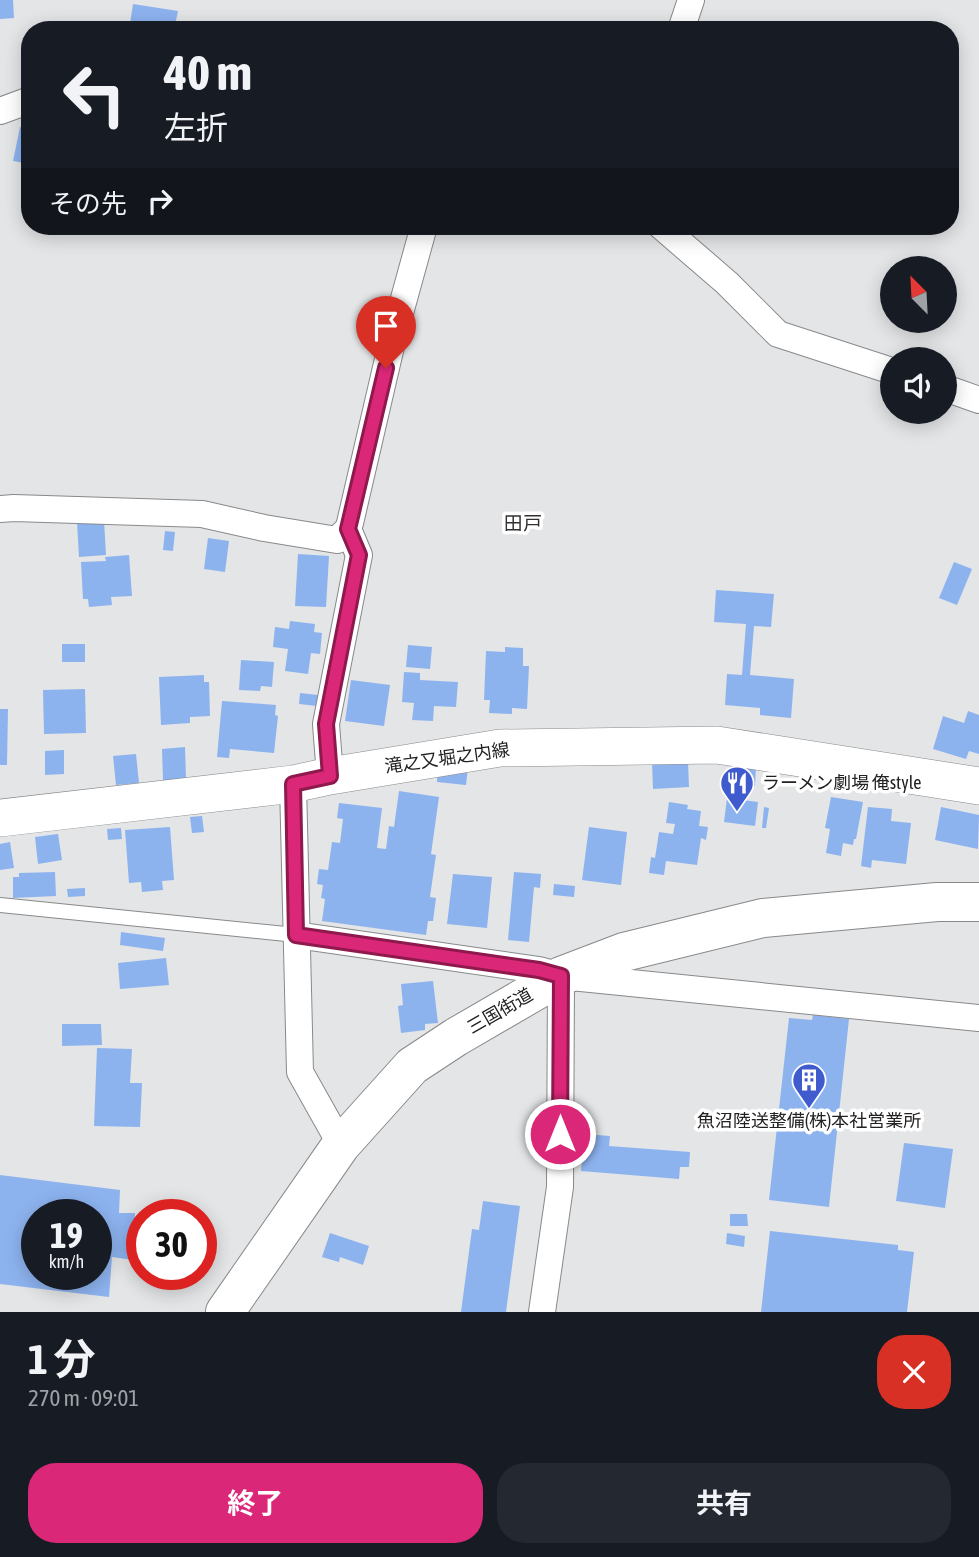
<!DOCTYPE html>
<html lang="ja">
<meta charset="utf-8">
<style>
body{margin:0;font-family:"Asap Condensed","Noto Sans JP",sans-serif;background:#242831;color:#f1f3f6;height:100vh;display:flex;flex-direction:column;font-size:26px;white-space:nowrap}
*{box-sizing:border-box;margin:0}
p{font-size:23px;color:#9ea1a6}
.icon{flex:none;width:38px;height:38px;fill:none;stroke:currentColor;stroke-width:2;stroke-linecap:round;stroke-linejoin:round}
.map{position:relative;height:1312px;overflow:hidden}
.drawer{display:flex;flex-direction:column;background:#171b24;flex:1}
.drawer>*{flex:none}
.banner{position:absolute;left:21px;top:21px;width:938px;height:214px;border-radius:28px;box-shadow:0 4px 18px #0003;background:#171b24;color:#f1f3f6;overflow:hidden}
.needle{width:46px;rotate:336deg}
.controls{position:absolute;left:880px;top:256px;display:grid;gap:14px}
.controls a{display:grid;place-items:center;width:77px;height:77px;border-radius:50%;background:#171b24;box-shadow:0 4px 18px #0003;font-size:35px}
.speed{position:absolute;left:21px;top:1199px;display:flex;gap:14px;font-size:35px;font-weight:700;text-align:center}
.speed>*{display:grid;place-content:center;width:91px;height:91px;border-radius:50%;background:#171b24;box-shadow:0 4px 18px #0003;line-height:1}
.speed small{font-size:18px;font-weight:400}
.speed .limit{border:10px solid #d22;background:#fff;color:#111}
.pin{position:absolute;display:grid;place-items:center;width:60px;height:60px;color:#fff;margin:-72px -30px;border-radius:50% 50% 50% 0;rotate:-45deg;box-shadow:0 0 7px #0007}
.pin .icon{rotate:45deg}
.me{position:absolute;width:77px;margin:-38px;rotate:0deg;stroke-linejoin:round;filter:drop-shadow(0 0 5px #0008)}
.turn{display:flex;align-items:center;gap:24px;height:147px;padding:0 28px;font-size:32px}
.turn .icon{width:91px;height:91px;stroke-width:2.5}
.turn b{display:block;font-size:49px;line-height:60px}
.then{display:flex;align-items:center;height:66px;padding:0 28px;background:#0003;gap:14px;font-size:26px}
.round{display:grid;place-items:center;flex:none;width:74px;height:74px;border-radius:28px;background:#242831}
.summary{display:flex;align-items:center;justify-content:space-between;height:119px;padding:0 28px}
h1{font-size:42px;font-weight:700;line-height:52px}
.cta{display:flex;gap:14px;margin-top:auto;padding:14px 28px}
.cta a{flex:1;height:80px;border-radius:28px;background:#db2777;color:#fff;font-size:28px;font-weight:700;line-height:80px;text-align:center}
.cta a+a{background:#242831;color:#f1f3f6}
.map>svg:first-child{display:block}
</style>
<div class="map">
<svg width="979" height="1312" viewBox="0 0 979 1312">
<rect width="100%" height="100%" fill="#e3e5e6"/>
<!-- building -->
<path fill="#8db3ef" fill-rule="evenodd" d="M0,0H13L14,18L0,19Z
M133,4L178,11L174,30H129Z
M20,127L30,129V164L13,161Z
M104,520L106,555L79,557L77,522Z
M165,531L175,532L173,551L163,550Z
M208,538L229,541L225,572L204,569Z
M298,554L329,556L326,607L295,606Z
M129,555L132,596L111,597L112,605L89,607L88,599H83L81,562L106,561L105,557Z
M954,562L972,569L957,605L939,598Z
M716,590L774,594L771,627L754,626L750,675L794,679L791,718L760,715V708L725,705L727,674L742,675L746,624L714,622Z
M290,621L315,624L314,632L322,633L320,654L311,653L308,674L285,671L288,649L273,647L275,627L289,629Z
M62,644H85V662H62Z
M408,645L432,647L430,669L406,667Z
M505,647L523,648V666H529L527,709L512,708V714L489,713L490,700H484L486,651L505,652Z
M241,660L274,662L272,687L261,686L260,691L239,690Z
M404,672L420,673V680L458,682L456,707L434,706L433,721L412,720L414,703L402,702Z
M204,675V682H209L210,716L190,717V723L161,725L159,677Z
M351,680L390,685L384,726L345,721Z
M85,689L86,733L44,734L43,690Z
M300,693L318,695L317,706L299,704Z
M222,701L276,705L275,715L278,716L274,753L230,749L229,758L217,757Z
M0,709H8L7,765H0Z
M968,711L979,715V754L969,751L966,759L933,749L943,716L964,723Z
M185,747L186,779L163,781L162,749Z
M64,750V774L45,775V751Z
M136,754L139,783L116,785L113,756Z
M688,761L689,787L653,789L652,762Z
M438,765L468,767L466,785L437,782Z
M738,766H756L755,786H738Z
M399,791L439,797L431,854L436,855L430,897L436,898L433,921H428L426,935L322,921L325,899L321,898L323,885L317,884L319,869L328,870L332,842L340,843L343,819L337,818L339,803L382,808L377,848L386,849L389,826L394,827Z
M831,797L863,802L856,839H854L853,845L843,843L841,856L826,853L830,829L825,828Z
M727,798L758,802L755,826L724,822Z
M669,802L688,805L687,809L701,811L699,826L708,827L706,840L701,838L697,865L666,861L664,875L649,873L651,857L655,858L659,832L673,834L675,824L666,823Z
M764,807L769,808L766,828H762Z
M868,807L892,809L891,821L911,823L906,864L872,860L871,868L861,866Z
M941,807L979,815L978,849L935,840Z
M202,816L204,832L192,833L190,817Z
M170,827L174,880L162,881L163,890L142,892L141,882L129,883L125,830Z
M589,827L627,832L621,885L582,880Z
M121,828L122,839L108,840L107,829Z
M58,834L62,860L38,864L35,837Z
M10,842L14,868L0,870V844Z
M55,872L56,896L13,898V877H19V873Z
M514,872L541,874L540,888L534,887L529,942L508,940Z
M453,874L492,877L487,928L447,924Z
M554,884L575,886L574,897L553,895Z
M85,888V896L68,897L67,889Z
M121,932L165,938L163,951L120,945Z
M166,958L169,985L120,989L118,963Z
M433,981L438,1023L425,1024V1030L401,1033L398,1006L403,1005L401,984Z
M813,1015L849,1019L829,1207L769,1200L789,1018L812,1020Z
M62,1024H101L102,1045L62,1046Z
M97,1048L132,1049L130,1083H142L140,1127L94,1126Z
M584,1134L610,1136L609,1146L690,1152L689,1167H680L679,1179L581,1171Z
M904,1143L953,1149L945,1208L896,1201Z
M0,1175L120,1190L119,1213H135L133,1260L112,1257L109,1297L0,1284ZM37,1214H96V1274H37Z
M483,1201L520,1206L506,1312H461L472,1229L479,1230Z
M730,1214H747L748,1226H730Z
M770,1231L898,1245V1250L914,1252L907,1312H761Z
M330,1233L369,1246L363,1265L340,1257L339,1262L322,1257Z
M727,1233L745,1236L744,1247L726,1244Z"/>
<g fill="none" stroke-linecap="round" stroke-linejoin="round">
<!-- service casing -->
<g stroke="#88898b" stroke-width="16">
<path id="service" d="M0,905L296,935"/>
</g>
<!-- minor casing -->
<g stroke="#88898b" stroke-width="28">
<path id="minor" d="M681,30L691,0
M0,111L30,100
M661,226L727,283L778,334L892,371
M945,388L979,400
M0,509L14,508L202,514L264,528L337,540L348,529L350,523L392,342L424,226
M330,776L326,724L359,555L348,529
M293,784L300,1072L341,1145
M296,935L539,970L561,976L979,1018
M542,1312L560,1187L561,976"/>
</g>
<!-- secondary casing -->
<g stroke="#88898b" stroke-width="38">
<path id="secondary" d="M0,818L293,784L330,776L500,748L717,745L979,786"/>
</g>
<!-- trunk casing -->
<g stroke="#88898b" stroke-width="40">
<path id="trunk" d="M225,1312L341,1145L412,1066L456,1037L561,976L624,952L763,918L937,902H979"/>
</g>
<!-- service -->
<use href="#service" stroke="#fff" stroke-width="14"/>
<!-- minor -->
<use href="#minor" stroke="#fff" stroke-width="26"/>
<!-- secondary -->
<use href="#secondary" stroke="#fff" stroke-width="37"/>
<!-- trunk -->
<use href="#trunk" stroke="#fff" stroke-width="38"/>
</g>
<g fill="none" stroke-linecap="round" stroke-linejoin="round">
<!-- route casing -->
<g stroke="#8e194d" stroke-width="18">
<path id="route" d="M386,368L348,529L359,555L326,724L330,776L293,784L296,935L539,970L561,976L560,1134"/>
</g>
<!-- route -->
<use href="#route" stroke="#db2777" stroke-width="12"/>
</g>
<!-- icons -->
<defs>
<g id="restaurant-pin" transform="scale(1.75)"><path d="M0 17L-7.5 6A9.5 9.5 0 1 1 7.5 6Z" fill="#405bce" stroke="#fff"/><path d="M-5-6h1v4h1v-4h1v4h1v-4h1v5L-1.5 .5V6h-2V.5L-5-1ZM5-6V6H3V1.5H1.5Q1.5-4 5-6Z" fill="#fff"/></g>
<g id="building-pin" transform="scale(1.75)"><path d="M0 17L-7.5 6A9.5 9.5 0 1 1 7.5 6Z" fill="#405bce" stroke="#fff"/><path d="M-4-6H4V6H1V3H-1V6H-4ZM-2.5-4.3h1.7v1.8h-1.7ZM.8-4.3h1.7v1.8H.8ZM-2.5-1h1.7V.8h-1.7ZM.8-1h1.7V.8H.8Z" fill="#fff"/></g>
</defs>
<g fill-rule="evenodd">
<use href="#restaurant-pin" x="737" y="783"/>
<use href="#building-pin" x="809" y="1080"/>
</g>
<g text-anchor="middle" stroke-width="7" stroke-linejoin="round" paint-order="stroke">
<!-- street labels -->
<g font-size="18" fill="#222223" stroke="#fff">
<text transform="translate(447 758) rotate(-8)" y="6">滝之又堀之内線</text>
<text transform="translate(500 1011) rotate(-30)" y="6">三国街道</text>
</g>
<!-- poi labels -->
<g font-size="18" fill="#222223" stroke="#fff" text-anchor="start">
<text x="762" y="789">ラーメン劇場 俺style</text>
<text x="809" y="1127" text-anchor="middle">魚沼陸送整備(株)本社営業所</text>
</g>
<!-- neighbourhood labels -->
<g font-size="19" fill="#303132" stroke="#fff">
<text x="523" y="530">田戸</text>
</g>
</g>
</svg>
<div class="controls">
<a><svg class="needle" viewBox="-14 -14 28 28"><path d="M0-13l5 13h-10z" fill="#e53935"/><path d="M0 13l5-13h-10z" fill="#9ea1a6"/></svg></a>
<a><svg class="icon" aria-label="sound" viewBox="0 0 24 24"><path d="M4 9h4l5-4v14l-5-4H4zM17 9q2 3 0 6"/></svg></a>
</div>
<div class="speed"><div>19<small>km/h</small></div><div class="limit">30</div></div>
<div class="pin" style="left:386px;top:368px;background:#d93025"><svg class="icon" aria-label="arrive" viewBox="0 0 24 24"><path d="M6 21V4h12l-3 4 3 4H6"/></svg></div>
<svg class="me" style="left:560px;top:1134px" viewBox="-20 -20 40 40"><circle r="17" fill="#db2777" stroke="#fff" stroke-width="3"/><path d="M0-11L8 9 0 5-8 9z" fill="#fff"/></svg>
<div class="banner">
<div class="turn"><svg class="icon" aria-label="left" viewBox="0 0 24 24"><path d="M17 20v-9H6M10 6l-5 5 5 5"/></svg><div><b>40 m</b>左折</div></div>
<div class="then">その先<svg class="icon" aria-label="right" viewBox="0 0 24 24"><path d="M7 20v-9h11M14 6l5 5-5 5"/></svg></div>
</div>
</div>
<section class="drawer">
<div class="summary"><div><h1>1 分</h1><p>270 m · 09:01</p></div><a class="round" style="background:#d93025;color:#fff"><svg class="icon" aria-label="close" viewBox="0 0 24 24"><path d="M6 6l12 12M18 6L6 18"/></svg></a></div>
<div class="cta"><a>終了</a><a>共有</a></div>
</section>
